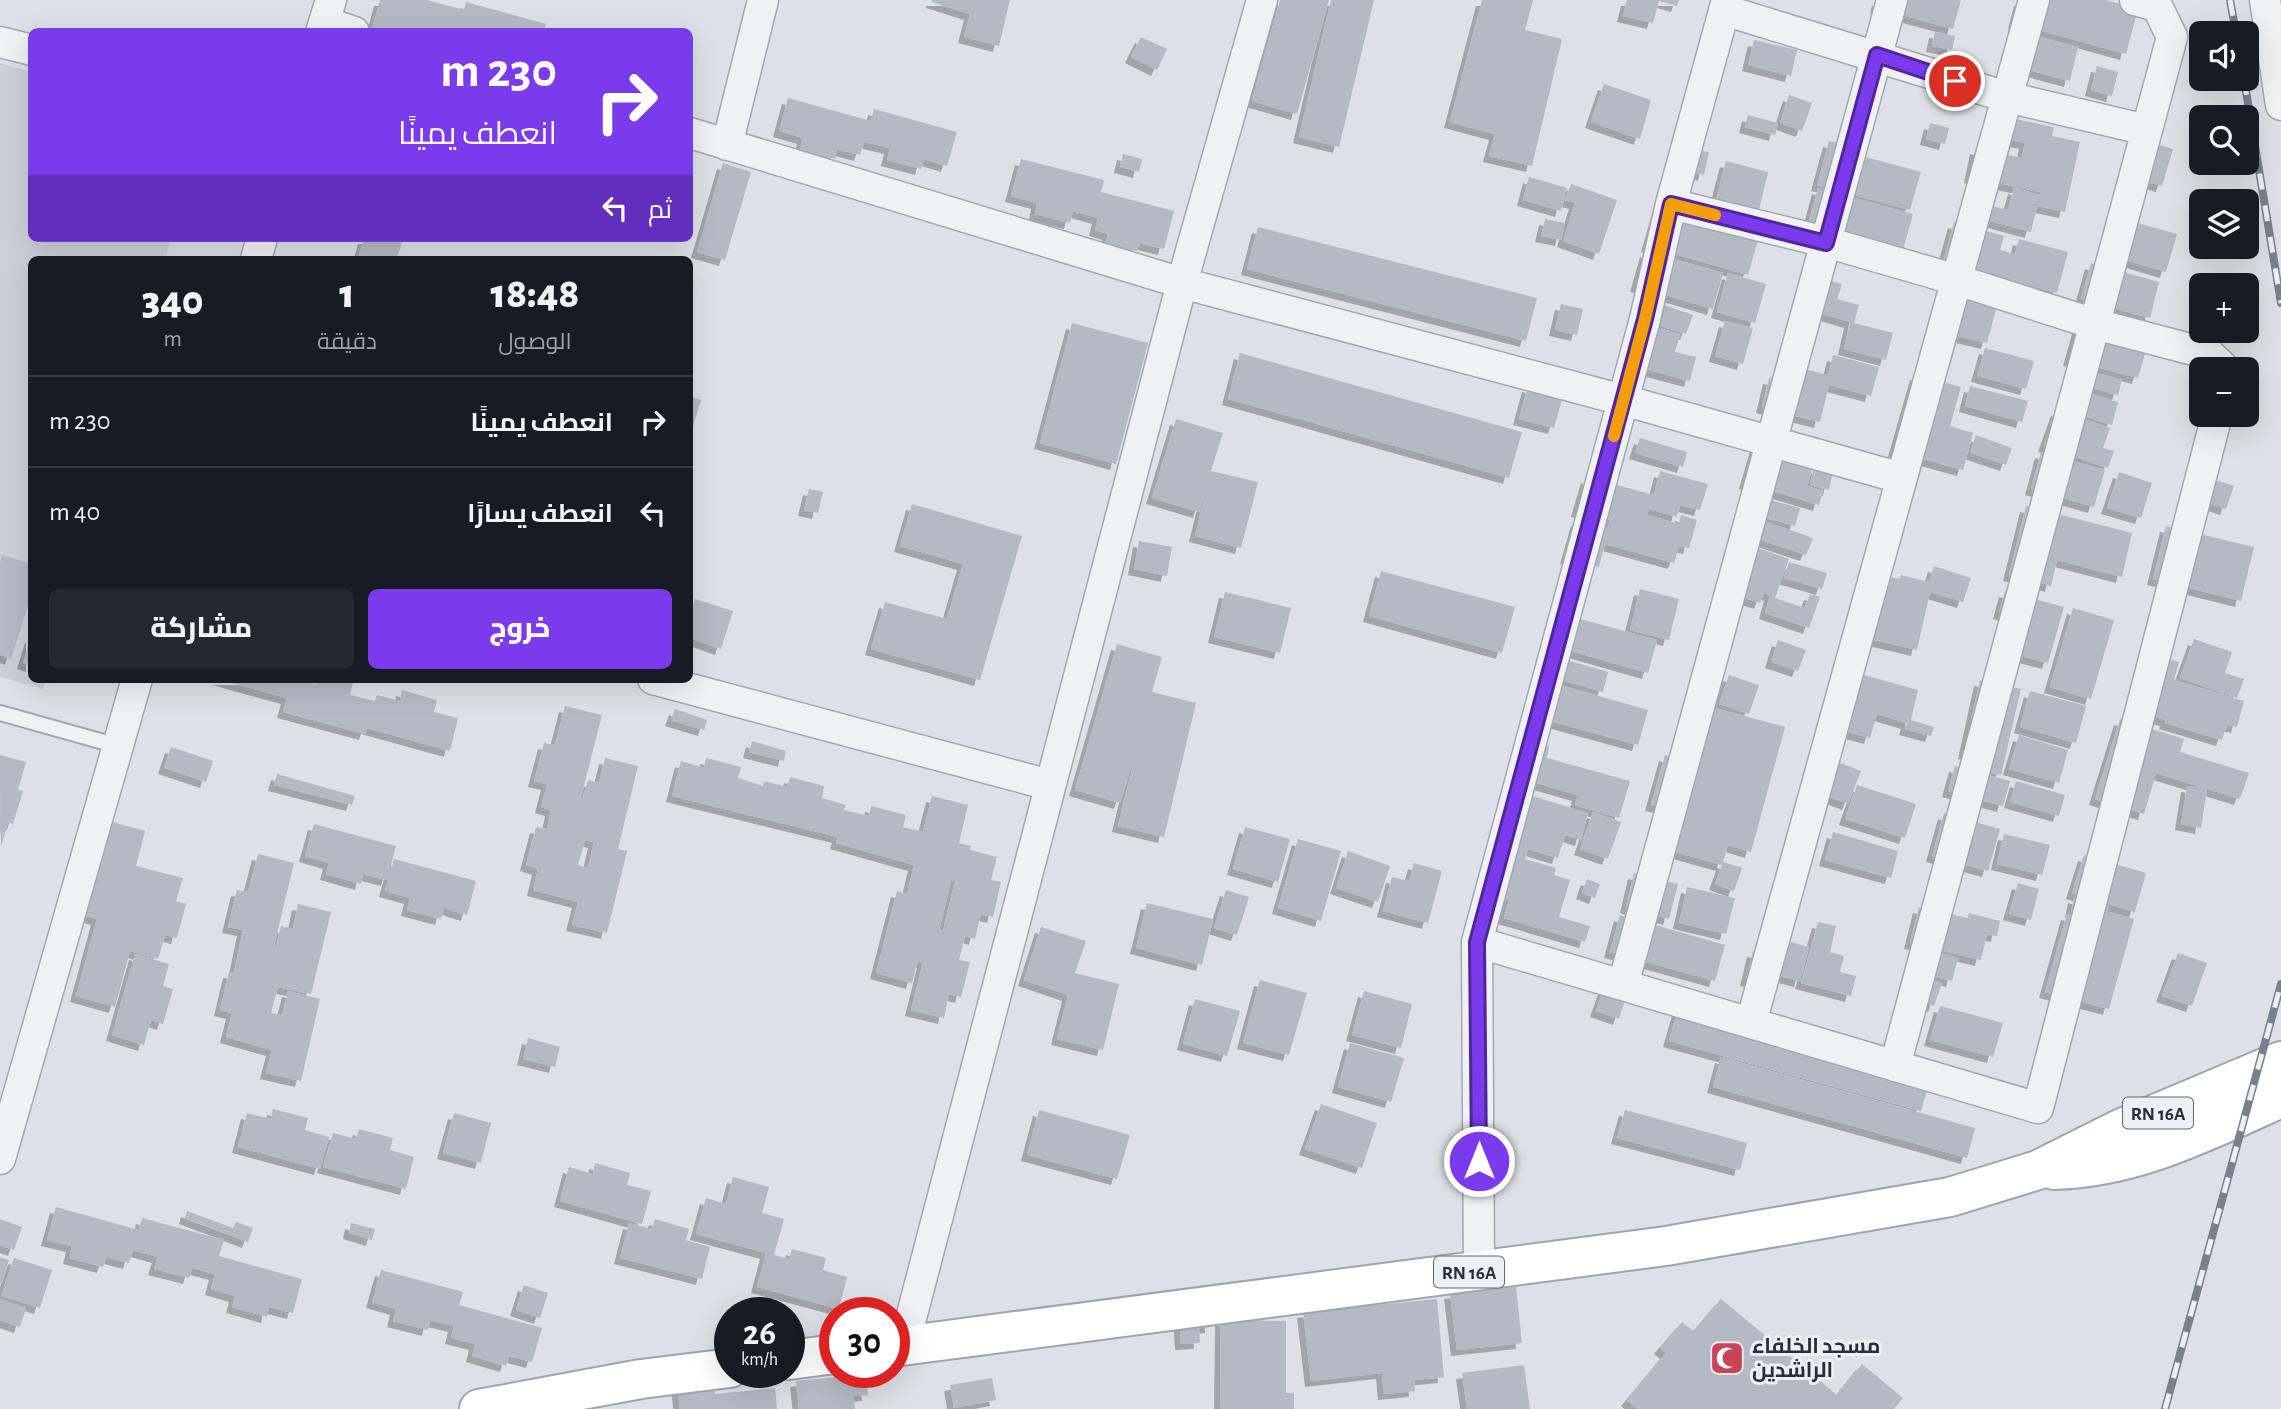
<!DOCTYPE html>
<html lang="ar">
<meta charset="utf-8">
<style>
body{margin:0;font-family:"Alegreya Sans",Cairo,sans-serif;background:#242831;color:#f1f3f6;direction:rtl;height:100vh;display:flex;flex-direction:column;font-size:26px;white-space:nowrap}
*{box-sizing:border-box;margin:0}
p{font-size:23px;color:#9ea1a6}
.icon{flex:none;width:38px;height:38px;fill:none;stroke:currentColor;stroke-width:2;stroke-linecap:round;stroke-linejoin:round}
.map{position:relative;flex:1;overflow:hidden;direction:ltr}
.drawer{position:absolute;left:28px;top:256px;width:665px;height:427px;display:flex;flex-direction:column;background:#171b24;border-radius:10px;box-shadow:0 7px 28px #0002;direction:rtl}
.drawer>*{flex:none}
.guide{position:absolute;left:28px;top:28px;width:665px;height:214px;border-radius:10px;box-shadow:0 7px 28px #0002;direction:rtl;background:#7c3aed;color:#fff;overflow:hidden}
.controls{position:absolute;left:2189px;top:21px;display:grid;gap:14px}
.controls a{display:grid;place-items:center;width:70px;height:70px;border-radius:10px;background:#171b24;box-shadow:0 7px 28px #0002;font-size:35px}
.speed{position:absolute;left:714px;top:1297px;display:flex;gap:14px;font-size:35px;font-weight:700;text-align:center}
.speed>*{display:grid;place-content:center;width:91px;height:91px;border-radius:50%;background:#171b24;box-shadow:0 7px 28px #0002;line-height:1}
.speed small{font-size:18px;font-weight:400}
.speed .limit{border:10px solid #d22;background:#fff;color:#111}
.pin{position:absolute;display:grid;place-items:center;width:60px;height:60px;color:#fff;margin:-30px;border:4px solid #fff;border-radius:50%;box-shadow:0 2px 7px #0007}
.me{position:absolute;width:77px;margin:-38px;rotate:0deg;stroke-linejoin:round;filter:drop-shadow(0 0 5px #0008)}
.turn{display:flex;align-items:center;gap:24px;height:147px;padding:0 21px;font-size:32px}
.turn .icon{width:91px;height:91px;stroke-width:2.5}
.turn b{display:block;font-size:49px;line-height:60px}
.then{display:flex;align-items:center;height:66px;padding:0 21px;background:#0003;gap:14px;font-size:26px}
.eta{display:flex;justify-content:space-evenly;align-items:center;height:119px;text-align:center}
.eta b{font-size:42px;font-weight:800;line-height:49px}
.button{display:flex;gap:14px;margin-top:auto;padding:14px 21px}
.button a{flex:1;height:80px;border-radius:10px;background:#7c3aed;color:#fff;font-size:28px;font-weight:800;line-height:80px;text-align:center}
.button a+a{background:#242831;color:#f1f3f6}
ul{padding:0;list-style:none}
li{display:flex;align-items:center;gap:21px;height:91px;padding:0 21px;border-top:2px solid #363941}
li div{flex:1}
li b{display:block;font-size:26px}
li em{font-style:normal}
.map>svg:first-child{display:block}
</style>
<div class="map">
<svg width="2281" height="1409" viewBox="0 0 2281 1409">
<defs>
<filter id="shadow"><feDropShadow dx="-6" dy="6" stdDeviation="0" flood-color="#0004"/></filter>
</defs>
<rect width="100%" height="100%" fill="#dde0e6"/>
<!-- built -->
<path fill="#cbcfd8" d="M0,63L31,72L32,238H171L165,259H32V679H46L43,689L0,677Z"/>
<!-- building -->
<path fill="#b4bac3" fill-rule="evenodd" filter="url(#shadow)" d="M380,0H427L464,10L466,2L546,24L544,32H379L372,30Z
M932,0H1010L999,46L964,37L970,14L932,2Z
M1280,0H1329L1297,114L1252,101Z
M1331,0H1374L1339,147L1299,137Z
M1482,0H1533L1525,30L1562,39L1532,166L1489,156L1495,134L1450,122Z
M1627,0H1679L1677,6L1659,1L1653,23L1623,16Z
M1878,0H1961L1953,29L1876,8Z
M2020,0H2106L2138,9L2126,54L2014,23Z
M1935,32L1955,36L1952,50L1932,46Z
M2024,33L2078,47L2070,81L2015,66Z
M1141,37L1167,49L1157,70L1131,57Z
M1754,40L1797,50L1791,76L1748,65Z
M2097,66L2118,72L2112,96L2091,90Z
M1604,84L1651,100L1640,139L1591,122Z
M1789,95L1812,103L1802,131L1780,123Z
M788,98L871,121L874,109L957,132L947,166L924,159L921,169L887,160L890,148L865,142L868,130L860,155L837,149L835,159L800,149L803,138L779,131Z
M1748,115L1778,123L1775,135L1745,127Z
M2001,116L2054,127L2052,136L2080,142L2065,212L2037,206L2031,232L1972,216L1976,202L2008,210L2014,188L2040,195V192L1970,177L1976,148L2022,158L2025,143L1996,137Z
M1930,123L1949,128L1945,144L1926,139Z
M2143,140L2173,149L2162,186L2132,178Z
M1829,141L1862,149V156L1921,172L1910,210L1817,185Z
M1678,145L1709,152L1704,175L1672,167Z
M1123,154L1142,159L1139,172L1120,167Z
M1021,159L1104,180L1101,192L1174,211L1164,249L1139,243L1137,251L1106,243L1108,234L1095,230L1098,218L1073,211L1070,223L1035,214L1037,203L1011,196Z
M1726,161L1768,172L1759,210L1716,199Z
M723,163L751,172L725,260L697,252Z
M1529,177L1567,188L1561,211L1523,200Z
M1571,184L1617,200L1599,254L1563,241L1575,203L1565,200Z
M1818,188L1913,214L1903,250L1808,225Z
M1658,208L1759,237L1748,275L1647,246Z
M1545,219L1565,223L1561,240L1541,236Z
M2123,219L2177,234L2166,272L2112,256Z
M1954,222L2004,236L2000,250L2015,254L2019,239L2068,252L2057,293L1943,262Z
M1258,227L1537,298L1526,341L1247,269Z
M364,238H403L397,259H358Z
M1646,251L1723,273L1713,309L1636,286Z
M2091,263L2159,282L2150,318L2081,299Z
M1728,273L1766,284L1755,323L1717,312Z
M1808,274L1842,284L1837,299L1859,305L1854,323L1893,333L1886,360L1844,349L1850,322L1799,307Z
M1943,287L1998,302L1987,343L1958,336L1951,362L1925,355Z
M1656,302L1693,315L1686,334L1649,322Z
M1561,304L1583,309L1577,335L1555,330Z
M1725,321L1753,328L1743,364L1715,356Z
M2080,321L2149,340L2138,378L2069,360Z
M1072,323L1148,343L1116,464L1040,443Z
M1644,324L1680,334L1675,352L1696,357L1690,381L1634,366Z
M1985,348L2034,361L2026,389L1977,376Z
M1240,353L1522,432L1509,478L1228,399Z
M1833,355L1879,367L1871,396L1829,385L1820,422L1762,407L1769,378L1780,381L1785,364L1828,375Z
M2073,366L2122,380L2118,395L2081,385Z
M1916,374L1961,387L1950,426L1973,433L1963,470L1894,451Z
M1528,386L1563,396L1554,428L1519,419Z
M1970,386L2028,401L2022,422L1965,406Z
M2082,391L2118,402L2112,425L2075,414Z
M690,396L701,400L690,436Z
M2057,410L2110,428L2103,448L2114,451L2108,468L2044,446Z
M1176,419L1223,433L1211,471L1258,482L1241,548L1195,536L1210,475L1199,512L1152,498Z
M1760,432L1818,449L1807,486L1823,491L1819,505L1745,483Z
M1976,435L2012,448L2006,465L1970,453Z
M1640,438L1687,452L1683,467L1635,453Z
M2041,452L2105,470L2094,507L2031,489Z
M1814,467L1833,471L1829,490L1810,485Z
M1660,471L1708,484L1700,510L1680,505L1677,517L1649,509L1647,515L1679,524L1681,515L1697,520L1689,548L1679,546L1674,563L1605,544L1599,567L1566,558L1577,520L1608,528L1610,520L1577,511L1587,477L1654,495Z
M2119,472L2152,483L2141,518L2107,508Z
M2198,474L2234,486L2226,509L2190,497Z
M809,489L823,492L818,513L804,510Z
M1767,499L1800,508L1795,526L1762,517Z
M912,504L1022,536L980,680L871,649L885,602L947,619L963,564L900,546Z
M2026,506L2132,533L2122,577L2057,560L2051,586L2009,575Z
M1741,513L1813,538L1806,555L1758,539L1755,547L1789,559L1775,598L1805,608L1810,594L1820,597L1809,628L1765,613L1770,595L1764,593L1760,603L1720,590Z
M2166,526L2254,547L2241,601L2153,579Z
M1139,541L1172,547L1167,576L1134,569Z
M2,555L32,564V593L11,659L0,655V562Z
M1789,562L1827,573L1822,589L1784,578Z
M1934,566L1971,578L1963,602L1930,592L1917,650L1849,634L1880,575L1900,579L1901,575L1929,582Z
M1381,571L1515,607L1502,653L1369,616Z
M1640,589L1679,599L1669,640L1630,630Z
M2005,591L2064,607L2048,663L2003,651L2012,616L1999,613Z
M1225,592L1291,608L1280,653L1214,637Z
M695,599L733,611L721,649L690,638V614Z
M2073,608L2114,620L2091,699L2050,687Z
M1566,615L1657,640L1648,673L1557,647Z
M31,637H32V666L23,663Z
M2194,639L2232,652L2225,673L2244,679L2237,698L2180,678Z
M1778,640L1806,650L1798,671L1771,662Z
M1117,644L1162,657L1152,692L1196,703L1164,837L1118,826L1137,748L1120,803L1075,790Z
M2148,653L2179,662L2174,680L2244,701L2237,727L2227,725L2222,740L2165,723L2166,720L2131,710Z
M1556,657L1608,672L1603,692L1551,677Z
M1853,672L1918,690L1911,720L1934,727L1931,736L1905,729L1907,723L1877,714L1870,738L1837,729Z
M1729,675L1759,685L1749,714L1719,704Z
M218,679H297L316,684L317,679H338L353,683L350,695L375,701L377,695L400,701L402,690L437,700L434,712L458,718L450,751L367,728L365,734L283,712L287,698Z
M1980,680L2021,689L2001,775L1990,773L1992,760L1964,753Z
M1553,683L1648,710L1638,745L1543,719Z
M2030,691L2086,706L2076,743L2020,727Z
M565,706L602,715L581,797H583L588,780L599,783L605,758L638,766L618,849L627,851L607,933L572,925L578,902L533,890L538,869L526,865L536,827L547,829L551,810L541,807L547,784L534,781L544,743L555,745ZM585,840L594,842L588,868L578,865Z
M1711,707L1785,727L1751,852L1728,845L1723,862L1742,868L1734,891L1715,884L1722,865L1654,846L1665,808L1651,805L1665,755L1678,759Z
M675,709L707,720L704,730L671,720Z
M2120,719L2184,739L2180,752L2249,773L2240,799L2156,773L2144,814L2095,799Z
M2019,735L2068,750L2059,783L2009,769Z
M752,741L786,751L784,761L749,752Z
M1524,742L1549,746L1547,758L1630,781L1619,818L1575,805L1578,795L1536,783L1541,765L1520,761Z
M171,747L213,761L206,782L164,768Z
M0,755L26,762L18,790L23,791L13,824L8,822L1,847Z
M706,758L741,767L738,778L763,786L764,781L787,787L790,777L824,786L822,798L846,805L844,810L869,816L871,806L906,815L903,827L923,832L932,796L968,805L959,843L971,846L970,850L997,857L991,880L1001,882L993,917L981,914L975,939L965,936L959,960L970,962L961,997L949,994L944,1018L911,1010L923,962L918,961L912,983L876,973L897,891L907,894L914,865L836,843L838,837L672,796L681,761L704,768ZM951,881H955L943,931L939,930Z
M1830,759L1861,771L1848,804L1817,792Z
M1955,766L2010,781L2003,806L1948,791Z
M277,774L355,796L352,805L274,785Z
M2016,781L2065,795L2059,816L2010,802Z
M1857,785L1916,804L1905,838L1845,819Z
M2187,786L2207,789L2201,828L2181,824Z
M1506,788L1588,813L1581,840L1565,835L1558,858L1528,849L1525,859L1556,868L1554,875L1570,880L1559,917L1590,926L1585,942L1504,918L1509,900L1482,892Z
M1593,812L1621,822L1608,859L1580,849Z
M1944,813L2000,829L1988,871L1932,856Z
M109,821L145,831L136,866L183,878L176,901L186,904L177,938L165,935L158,959L130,951L115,1007L76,996L97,919L83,915Z
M314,824L396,846L387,880L363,874L361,884L326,874L329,863L305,856Z
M1245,827L1290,839L1278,882L1233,869Z
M1833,832L1898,851L1891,878L1825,860Z
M2004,834L2050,845L2042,875L1997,864Z
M1298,839L1341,851L1321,921L1278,908Z
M1348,851L1390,866L1378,902L1336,888Z
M258,854L294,863L274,946L276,947L281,926L293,929L298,904L331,912L311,994L278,987L271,1013L282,1015L288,991L320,999L301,1081L266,1073L272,1050L226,1037L232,1013L220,1010L229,972L234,973L243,930L228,927L237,890L248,892Z
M2084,855L2146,873L2135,912L2072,893Z
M394,859L476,881L467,915L444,908L441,919L407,910L410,898L385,891Z
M1414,863L1442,871L1428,923L1383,911L1392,877L1409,881Z
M1634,873L1678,884L1669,919L1626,907Z
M1587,879L1600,884L1595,898L1582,893Z
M2018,883L2039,889L2031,920L2009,914Z
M1687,887L1735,898L1726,934L1679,923Z
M1226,890L1249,897L1237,935L1214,928Z
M2074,897L2109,906L2107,910L2089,904L2086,916L2071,912Z
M1147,903L1213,919L1202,965L1136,948Z
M1919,907L1968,918L1969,913L2000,921L1997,936L1987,934L1981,960L1910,943Z
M2091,907L2134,919L2109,1009L2045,992L2067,914L2087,919Z
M1620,915L1725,945L1715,981L1610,952Z
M1818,922L1836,926L1830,952L1844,956L1840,972L1856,976L1851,996L1801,983Z
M1041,927L1086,941L1075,973L1119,984L1103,1050L1057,1039L1068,995L1024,980Z
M1780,939L1809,947L1800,981L1769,973L1766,985L1746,980L1753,951L1776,956Z
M1915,946L1958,958L1952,981L1909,970Z
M2178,953L2207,963L2192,1006L2162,996Z
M135,954L169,964L163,986L173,989L163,1024L151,1020L144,1045L112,1035Z
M1914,973L1942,983L1934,1006L1906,996Z
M1260,980L1307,993L1289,1055L1243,1043Z
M1607,980L1629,987L1619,1019L1596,1011Z
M1364,991L1412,1004L1401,1048L1352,1035Z
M1195,999L1240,1011L1227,1056L1183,1044Z
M1940,1006L2003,1023L1993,1057L1930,1040Z
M1678,1010L1930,1080L1921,1111L1669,1041Z
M528,1038L560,1047L555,1067L523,1059Z
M1350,1043L1404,1058L1391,1102L1338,1087Z
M1721,1057L1975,1128L1967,1158L1713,1087Z
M1321,1104L1377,1123L1362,1168L1305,1149Z
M273,1109L308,1118L305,1130L329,1137L320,1169L238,1147L247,1113L271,1119Z
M1039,1110L1130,1135L1117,1179L1027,1155Z
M1625,1110L1747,1143L1740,1170L1617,1138Z
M454,1113L491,1123L481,1163L443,1153Z
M359,1129L393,1138L390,1150L414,1157L406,1189L323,1167L333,1133L356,1139Z
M595,1163L630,1173L627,1185L651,1191L642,1224L560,1201L569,1167L593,1174Z
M733,1177L769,1187L762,1213L784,1219L774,1255L789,1259L792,1249L826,1258L823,1270L847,1277L839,1309L757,1287L766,1253L696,1234L706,1198L726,1204Z
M56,1207L139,1230L142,1218L224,1240L219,1256L302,1279L293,1313L269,1307L267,1317L232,1307L235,1296L211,1289L215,1274L192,1268L189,1278L154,1269L158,1257L133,1250L129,1263L106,1257L103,1267L69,1258L72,1246L47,1240Z
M187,1211L233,1228L236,1222L253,1228L248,1242L185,1218Z
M0,1219L22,1227L14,1250L0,1245Z
M655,1219L689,1229L686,1240L710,1247L702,1279L620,1258L629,1223L652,1229Z
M351,1223L375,1229L372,1240L349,1233Z
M0,1257L9,1260L2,1283H0Z
M14,1258L52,1270L40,1308L1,1296Z
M381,1270L463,1292L459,1305L542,1328L532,1362L509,1356L506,1366L472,1356L475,1344L451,1338L454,1326L430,1320L428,1330L393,1321L396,1309L372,1302Z
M524,1285L548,1293L540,1318L516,1310Z
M1516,1287L1522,1343L1457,1350L1450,1293Z
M0,1299L26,1308L20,1327L0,1320Z
M1437,1299L1444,1377L1414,1380L1415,1391L1384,1394L1382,1373L1311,1381L1303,1312Z
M1721,1299L1837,1395L1862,1364L1903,1398L1894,1409H1638L1627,1400L1666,1353L1660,1348L1682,1322L1694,1331Z
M1210,1307L1211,1327L1199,1328L1200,1343L1181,1344L1179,1309Z
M1221,1320L1286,1321V1393H1294V1409H1220Z
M1524,1365L1530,1409H1467L1462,1373Z
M712,1371L715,1394L775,1388L777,1409H680L676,1374Z
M865,1374L868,1395L853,1396L855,1409H799L796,1381Z
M992,1378L996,1400L954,1408L950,1385Z"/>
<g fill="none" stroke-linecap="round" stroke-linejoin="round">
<!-- service casing -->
<g stroke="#a3a7b0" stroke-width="18">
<path id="service" d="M0,713L118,746"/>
</g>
<!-- minor casing -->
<g stroke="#a3a7b0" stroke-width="33">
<path id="minor" d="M1727,0L1671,204L1645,319L1477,942L2038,1108L2217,415
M2265,0L2281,105
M1724,10L2007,97L2147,130
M324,22L354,32
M321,32L331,0
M0,42L32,50
M690,133L1182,283L1623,400L1901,478
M727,145L763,0
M1671,204L1826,242L1957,280L2095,324L2209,354L2225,369
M256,259L262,238
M653,679L1050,785
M1477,942L1479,1270
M1623,985L1892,0
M1751,1023L2034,0
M1895,1066L2172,37L2157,6L2135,0
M0,1159L137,679
M904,1345L1182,283L1262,0"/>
</g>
<!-- primary casing -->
<g stroke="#9da5b2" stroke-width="42">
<path id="primary" d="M2054,1170C2136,1168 2207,1131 2281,1098
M894,1347L1666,1246L1950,1197L2038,1170L2122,1128L2281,1061
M789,1360L835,1354
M479,1409L641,1379L730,1368"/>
</g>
<!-- service -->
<use href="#service" stroke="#eff1f5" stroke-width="14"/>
<!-- minor -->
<use href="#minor" stroke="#eff1f5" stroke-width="30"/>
<!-- primary -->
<use href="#primary" stroke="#fff" stroke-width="38"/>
<!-- rail casing -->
<g stroke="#77808f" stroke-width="8">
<path id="rail" d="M2230,0L2236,33
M2244,79L2281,303
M2165,1409L2281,984"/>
</g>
<!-- rail -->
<use href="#rail" stroke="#eceff4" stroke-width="5" stroke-dasharray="16" stroke-linecap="butt"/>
</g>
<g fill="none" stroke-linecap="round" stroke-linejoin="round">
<!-- route casing -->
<g stroke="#51269a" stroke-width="18">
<path id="route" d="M1479,1161L1477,942L1645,319L1671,204L1826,243L1877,55L1955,81"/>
</g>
<!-- route -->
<use href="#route" stroke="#7c3aed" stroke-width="12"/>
<!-- slow -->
<path stroke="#f59e0b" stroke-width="12" d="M1614,436L1645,319L1671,204L1715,215"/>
</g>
<!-- icons -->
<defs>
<g id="mosque-square" transform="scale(1.75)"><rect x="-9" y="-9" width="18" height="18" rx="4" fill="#c94456" stroke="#eceff4"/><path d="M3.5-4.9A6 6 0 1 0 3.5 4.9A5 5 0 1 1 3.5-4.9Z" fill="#fff"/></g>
</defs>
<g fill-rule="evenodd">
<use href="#mosque-square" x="1727" y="1358"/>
</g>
<g text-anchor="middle" stroke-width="6" stroke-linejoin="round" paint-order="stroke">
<!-- shield labels -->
<g fill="#eceff4" stroke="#626873" stroke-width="2">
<rect x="2123" y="1097.5" width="70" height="31" rx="5"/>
<rect x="1434" y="1256.5" width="70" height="31" rx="5"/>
</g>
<g font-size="19" font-weight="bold" fill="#272e3c">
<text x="2158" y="1120">RN 16A</text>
<text x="1469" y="1279">RN 16A</text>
</g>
<!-- poi labels -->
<g font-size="21" font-weight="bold" fill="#272e3c" stroke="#eceff4" text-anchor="start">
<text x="1752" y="1353">مسجد الخلفاء<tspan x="1752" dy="24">الراشدين</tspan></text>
</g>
</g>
</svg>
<div class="controls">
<a><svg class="icon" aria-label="sound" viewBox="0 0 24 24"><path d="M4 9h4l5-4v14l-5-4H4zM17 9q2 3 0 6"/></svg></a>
<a><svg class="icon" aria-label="search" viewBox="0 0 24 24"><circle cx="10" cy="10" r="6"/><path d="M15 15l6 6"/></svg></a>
<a><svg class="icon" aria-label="layers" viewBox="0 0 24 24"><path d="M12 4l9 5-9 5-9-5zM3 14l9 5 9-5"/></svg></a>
<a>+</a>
<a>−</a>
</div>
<div class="speed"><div>26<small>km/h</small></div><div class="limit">30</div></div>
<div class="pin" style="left:1955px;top:81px;background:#d93025"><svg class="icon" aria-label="arrive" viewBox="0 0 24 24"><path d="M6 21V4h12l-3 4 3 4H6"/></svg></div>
<svg class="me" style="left:1479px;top:1161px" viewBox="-20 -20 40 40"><circle r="17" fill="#7c3aed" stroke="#fff" stroke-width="3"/><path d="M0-11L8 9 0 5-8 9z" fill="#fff"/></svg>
<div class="guide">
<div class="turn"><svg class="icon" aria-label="right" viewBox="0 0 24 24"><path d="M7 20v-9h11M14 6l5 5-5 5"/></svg><div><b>230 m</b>انعطف يمينًا</div></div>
<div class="then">ثم<svg class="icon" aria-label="left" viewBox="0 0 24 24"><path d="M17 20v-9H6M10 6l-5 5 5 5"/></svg></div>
</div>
<section class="drawer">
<div class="eta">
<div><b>18:48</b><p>الوصول</p></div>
<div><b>1</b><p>دقيقة</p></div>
<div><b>340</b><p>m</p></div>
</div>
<ul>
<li><svg class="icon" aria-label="right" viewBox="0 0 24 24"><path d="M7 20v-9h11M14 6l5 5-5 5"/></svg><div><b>انعطف يمينًا</b></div><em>230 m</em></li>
<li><svg class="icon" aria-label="left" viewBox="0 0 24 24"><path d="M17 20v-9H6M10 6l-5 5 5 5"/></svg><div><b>انعطف يسارًا</b></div><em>40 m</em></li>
</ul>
<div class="button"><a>خروج</a><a>مشاركة</a></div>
</section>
</div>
